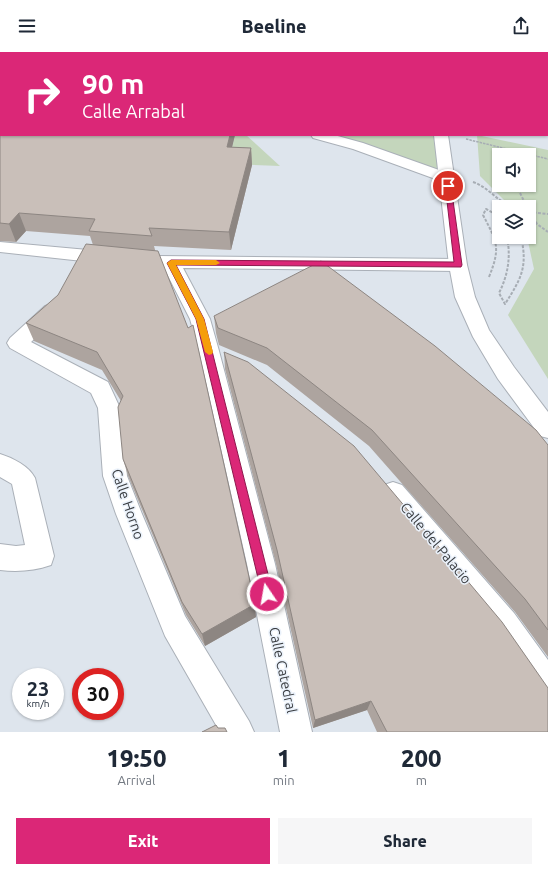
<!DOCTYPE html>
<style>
body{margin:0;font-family:Ubuntu,sans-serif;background:#f6f6f7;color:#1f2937;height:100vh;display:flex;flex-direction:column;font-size:15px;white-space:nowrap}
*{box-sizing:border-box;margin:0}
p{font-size:13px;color:#747a83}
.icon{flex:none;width:22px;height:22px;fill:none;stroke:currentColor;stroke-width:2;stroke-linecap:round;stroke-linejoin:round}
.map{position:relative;height:680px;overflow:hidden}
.panel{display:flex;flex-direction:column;background:#fff;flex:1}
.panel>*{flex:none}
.top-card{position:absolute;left:0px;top:0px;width:548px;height:84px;box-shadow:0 1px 3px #0004;background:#db2777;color:#fff;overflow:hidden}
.tools{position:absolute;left:492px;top:96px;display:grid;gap:8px}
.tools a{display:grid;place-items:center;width:44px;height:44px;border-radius:0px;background:#fff;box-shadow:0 1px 3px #0004;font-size:20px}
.speed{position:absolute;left:12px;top:616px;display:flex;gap:8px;font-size:20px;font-weight:700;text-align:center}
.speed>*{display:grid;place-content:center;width:52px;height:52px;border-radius:50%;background:#fff;box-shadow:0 1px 3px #0004;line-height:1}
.speed small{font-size:10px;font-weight:400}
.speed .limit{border:6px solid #d22;background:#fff;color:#111}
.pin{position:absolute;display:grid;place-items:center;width:34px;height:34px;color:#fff;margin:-17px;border:2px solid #fff;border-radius:50%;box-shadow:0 1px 4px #0007}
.me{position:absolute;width:44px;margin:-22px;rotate:348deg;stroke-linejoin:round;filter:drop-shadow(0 0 3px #0008)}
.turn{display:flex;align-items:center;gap:14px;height:84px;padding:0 16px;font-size:18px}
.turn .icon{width:52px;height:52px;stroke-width:2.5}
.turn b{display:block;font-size:28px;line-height:34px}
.eta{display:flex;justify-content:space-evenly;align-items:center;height:68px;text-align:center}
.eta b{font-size:24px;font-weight:800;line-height:28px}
.cta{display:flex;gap:8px;margin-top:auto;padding:8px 16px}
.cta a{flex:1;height:46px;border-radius:0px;background:#db2777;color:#fff;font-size:16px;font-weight:800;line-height:46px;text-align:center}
.cta a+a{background:#f6f6f7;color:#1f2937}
header{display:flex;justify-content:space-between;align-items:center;height:52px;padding:0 16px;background:#fff;font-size:18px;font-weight:800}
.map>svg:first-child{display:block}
</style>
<header><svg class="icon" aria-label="menu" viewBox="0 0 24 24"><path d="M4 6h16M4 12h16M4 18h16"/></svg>Beeline<svg class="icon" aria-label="share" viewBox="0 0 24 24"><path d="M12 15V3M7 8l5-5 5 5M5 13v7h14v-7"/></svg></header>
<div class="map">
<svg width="548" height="680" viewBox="0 0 548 680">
<rect width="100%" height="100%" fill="#dee5ed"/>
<!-- green -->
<path fill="#c4d6bc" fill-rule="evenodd" d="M0,0H222L225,1H1L0,48Z
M246,0H548V59L547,1Z
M235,83H246L280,114L228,112Z
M313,83H441L447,126Z
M477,83L548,98V327L508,263L534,217L527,185H529V155H511L480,124ZM499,103H529V133H499Z"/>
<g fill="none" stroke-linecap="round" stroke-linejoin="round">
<!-- river -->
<path fill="#a0b9d4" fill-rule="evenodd" d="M230,0H263L264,1H231Z
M547,48H548V70H547Z"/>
<!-- street casing -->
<g stroke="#aab0b8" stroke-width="2">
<path id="street" d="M0,48H1V56H0Z
M311,83H334L363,91L453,123L455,126L453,129L447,131L441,129L353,97L313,86Z
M0,190L110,200L116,202L119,206L116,210L110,212L0,200Z
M159,204L458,207L464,209L467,213L464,217L458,219L183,216L210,267L219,299L275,512L312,680H280L247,512L199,299L190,267L164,216L153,214L150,210L153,206Z
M52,252L59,254L62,259L59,264L31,290L108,330L120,356L127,424L142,462L185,564L249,669L254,680H220L165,584L116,462L103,424L98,356L91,341L10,296L7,291L10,286L45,254Z
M0,402C13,406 29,414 35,426L54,504L51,513C34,519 17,520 0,518V492L16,494L25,493L12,432L0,425Z
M393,430L402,433L514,561L548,608V649L537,645L494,581L384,449L380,441L384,433Z"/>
</g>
<!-- secondary casing -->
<g stroke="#aab0b8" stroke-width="2">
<path id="secondary" d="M432,0H444V1H432Z
M434,83H448L467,213L475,245L489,278L514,315L548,360V386L540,384L498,327L473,285L455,245L449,213Z"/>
</g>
<!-- path-far1 -->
<path stroke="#a7adb4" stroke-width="1.5" stroke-dasharray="2.5 1" stroke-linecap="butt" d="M78,0L82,1
M192,0L194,1
M466,87L548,107"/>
<!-- path -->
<path stroke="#a7adb4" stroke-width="2" stroke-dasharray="3 1.5" stroke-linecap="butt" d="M473,130C488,135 497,149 512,155
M516,133L527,155
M529,158L537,172L548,180
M529,160L548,162
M507,185C511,205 508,223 499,241L505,252C521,227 528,215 521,185
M489,225C501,195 497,190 483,163L486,157L497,163L499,167"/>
<!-- street -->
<use href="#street" fill="#fff" fill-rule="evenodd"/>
<!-- secondary -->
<use href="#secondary" fill="#fff" fill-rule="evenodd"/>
</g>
<!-- wall -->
<path fill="#ada49f" d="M0,72L1,83H235L232,95L251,96L252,113L231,198L154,194L256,565L205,594L186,563L128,424L123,407L121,349L102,318L34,289L26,271L58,243L93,193L90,184L26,179L16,190L0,189Z
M214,264L548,393V605L515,560L369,394L267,313L219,293L216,281Z
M224,300L548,680H377L367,658L313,676L276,512L225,317Z"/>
<!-- shaded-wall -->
<path fill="#8d8682" d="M230,83H235L228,112L227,95Z
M251,96L252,113L231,198L229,180Z
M19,161L26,179L16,190L9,172Z
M255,552L256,565L205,594L202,582Z
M371,649L367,658L313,676L315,668Z"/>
<!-- building -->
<path fill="#c9bfb9" stroke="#8d8682" d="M1,70V83H230L227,95L251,96L229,180L149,176L152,184L89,179L95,167L19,161L9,172L0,171V72Z
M86,192L158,199L188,276L193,273L255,552L202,582L182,550L123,407L118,355L123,344L97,300L26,271L58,243Z
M321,209L435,294L536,378L548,393V578L525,547L372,378L267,296L218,276L214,264Z
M224,300L248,310L354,394L502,570L548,636V680H387L371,649L315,668L277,498Z
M216,673L218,676H225L227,680H202Z"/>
<!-- route -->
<path fill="#db2777" stroke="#8e194d" d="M445,132L451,134L462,213L461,215L176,213L204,267L273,542L271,547L267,548L263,547L196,267L167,211L171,208L454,210Z"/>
<!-- slow -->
<path fill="#f59e0b" d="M171,208H216L220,211L216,213H176L204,267L213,300L212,302L209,303L205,300L196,267L167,211Z"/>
<g text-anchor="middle" stroke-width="3" stroke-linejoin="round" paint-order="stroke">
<!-- street labels -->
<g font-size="14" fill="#3a3d41" stroke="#ebf2fb">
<text transform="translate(128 452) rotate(71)" y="5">Calle Horno</text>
<text transform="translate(436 491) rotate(50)" y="5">Calle del Palacio</text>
<text transform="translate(283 618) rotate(78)" y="5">Calle Catedral</text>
</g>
</g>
</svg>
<div class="tools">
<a><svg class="icon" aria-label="sound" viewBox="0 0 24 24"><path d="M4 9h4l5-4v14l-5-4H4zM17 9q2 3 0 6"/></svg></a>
<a><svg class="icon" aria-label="layers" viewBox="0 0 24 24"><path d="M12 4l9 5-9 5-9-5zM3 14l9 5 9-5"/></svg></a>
</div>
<div class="speed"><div>23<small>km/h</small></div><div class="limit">30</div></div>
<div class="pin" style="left:448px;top:134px;background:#d93025"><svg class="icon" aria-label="arrive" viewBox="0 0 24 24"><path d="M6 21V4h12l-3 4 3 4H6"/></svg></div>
<svg class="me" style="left:267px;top:542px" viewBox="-20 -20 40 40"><circle r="17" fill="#db2777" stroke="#fff" stroke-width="3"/><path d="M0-11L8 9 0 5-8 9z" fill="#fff"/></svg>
<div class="top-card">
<div class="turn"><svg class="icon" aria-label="right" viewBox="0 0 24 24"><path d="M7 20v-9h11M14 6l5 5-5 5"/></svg><div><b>90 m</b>Calle Arrabal</div></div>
</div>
</div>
<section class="panel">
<div class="eta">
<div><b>19:50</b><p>Arrival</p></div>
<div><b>1</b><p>min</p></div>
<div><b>200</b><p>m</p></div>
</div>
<div class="cta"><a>Exit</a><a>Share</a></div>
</section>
